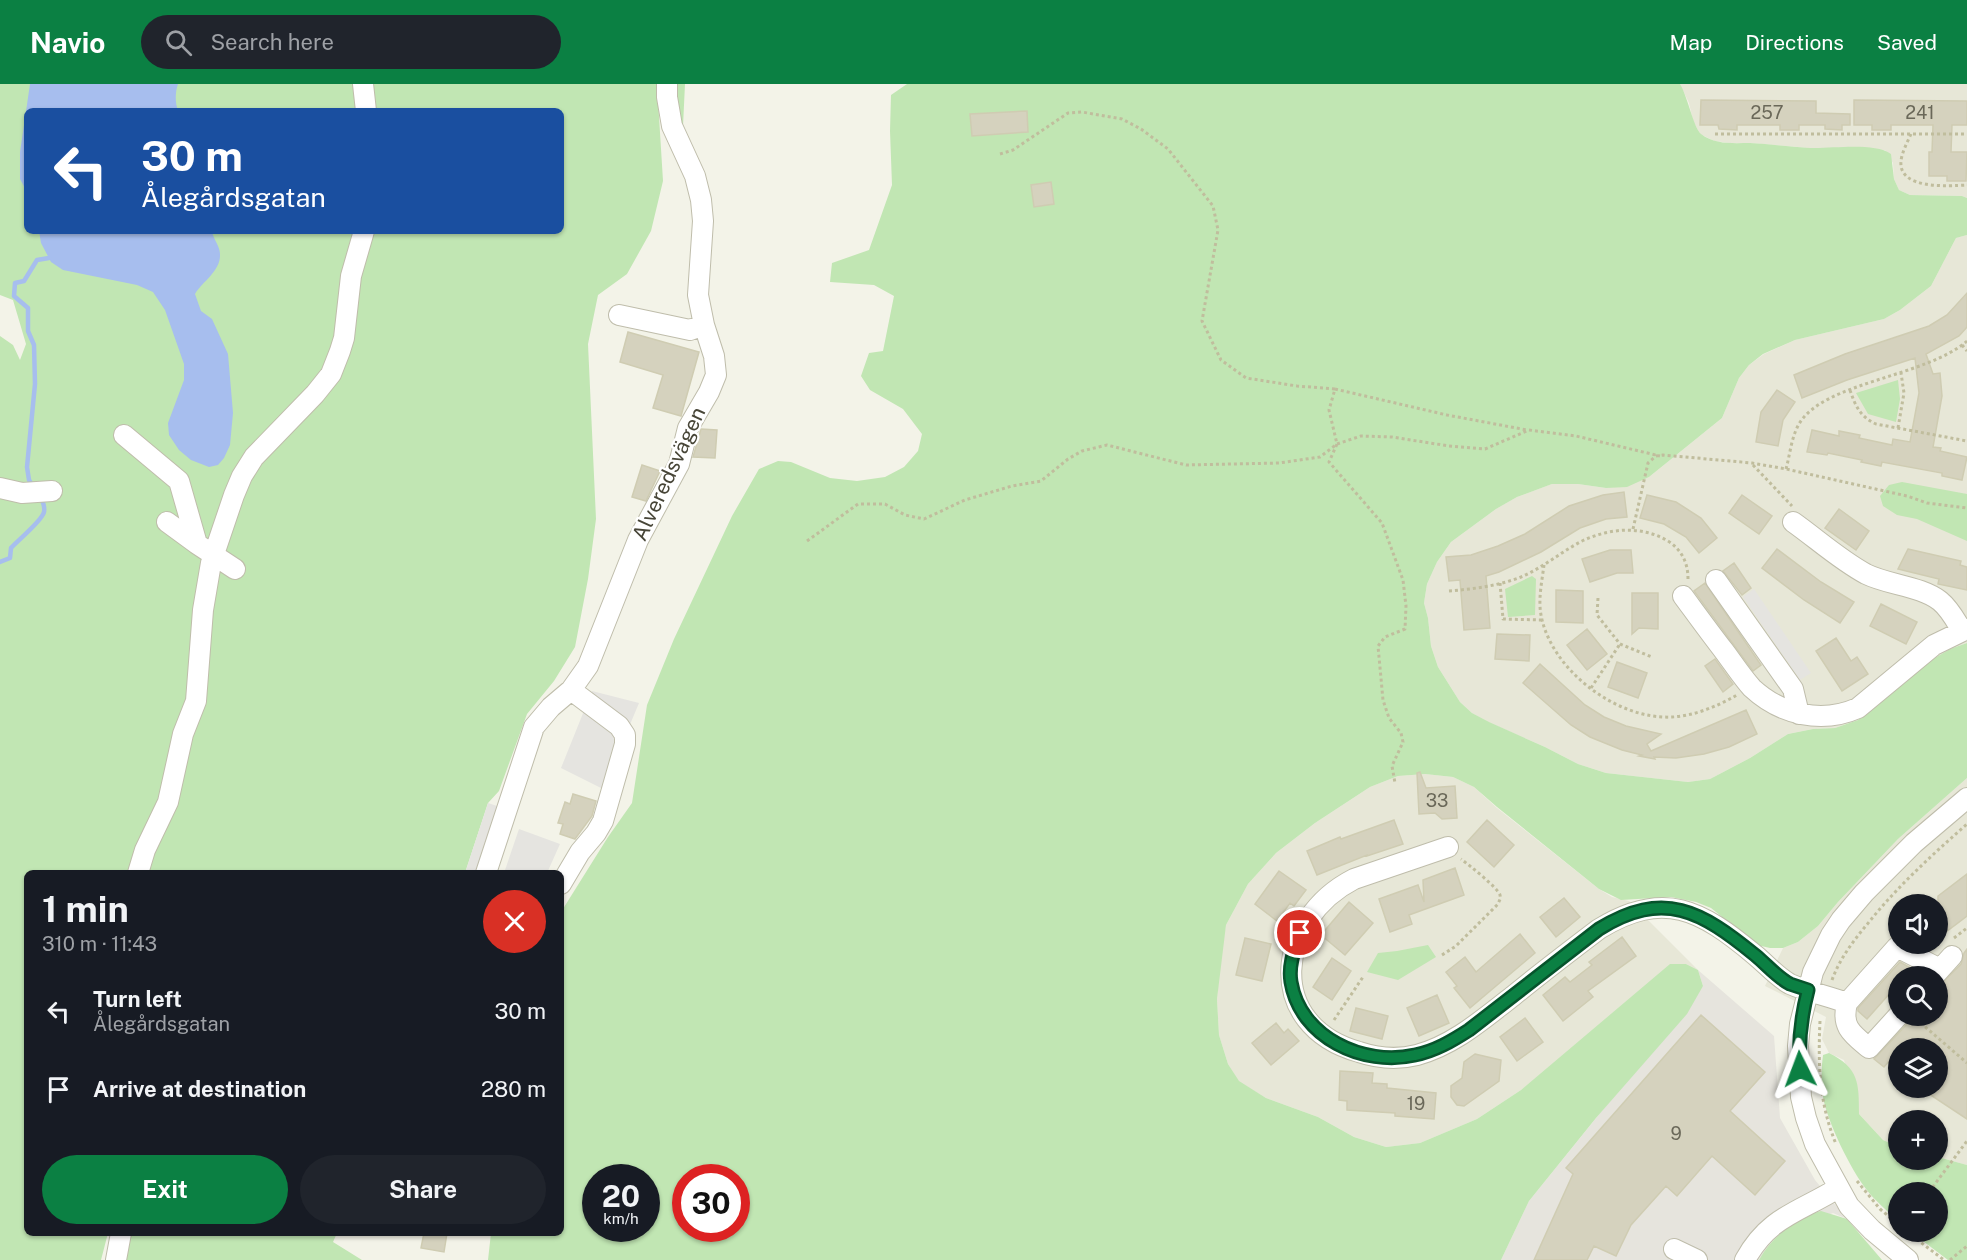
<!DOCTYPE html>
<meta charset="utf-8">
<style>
body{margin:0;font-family:"Public Sans",sans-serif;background:#20242c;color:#f1f3f6;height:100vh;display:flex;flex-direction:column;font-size:22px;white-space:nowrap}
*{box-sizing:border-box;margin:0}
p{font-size:20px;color:#9ea1a6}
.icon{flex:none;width:33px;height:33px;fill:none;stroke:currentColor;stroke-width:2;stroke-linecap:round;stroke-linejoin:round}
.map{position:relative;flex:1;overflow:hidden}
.sheet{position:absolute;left:24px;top:786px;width:540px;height:366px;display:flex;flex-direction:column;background:#171b24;border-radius:9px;box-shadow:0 2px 4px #0004}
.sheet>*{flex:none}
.top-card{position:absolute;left:24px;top:24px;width:540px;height:126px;border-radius:9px;box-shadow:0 2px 4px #0004;background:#1a4fa0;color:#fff;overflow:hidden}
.controls{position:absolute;left:1888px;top:810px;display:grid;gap:12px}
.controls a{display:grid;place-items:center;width:60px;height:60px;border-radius:50%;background:#171b24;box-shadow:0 2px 4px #0004;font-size:30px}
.speed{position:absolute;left:582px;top:1080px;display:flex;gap:12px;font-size:30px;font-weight:700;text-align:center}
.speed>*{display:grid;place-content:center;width:78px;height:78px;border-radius:50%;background:#171b24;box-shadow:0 2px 4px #0004;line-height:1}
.speed small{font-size:15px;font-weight:400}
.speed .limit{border:9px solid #d22;background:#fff;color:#111}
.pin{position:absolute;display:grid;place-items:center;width:51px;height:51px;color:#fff;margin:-26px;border:3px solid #fff;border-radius:50%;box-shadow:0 2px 6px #0007}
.me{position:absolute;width:66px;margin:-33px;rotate:357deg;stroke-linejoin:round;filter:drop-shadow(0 0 4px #0008)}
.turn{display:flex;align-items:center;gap:21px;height:126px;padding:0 18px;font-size:27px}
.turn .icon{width:78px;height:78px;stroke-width:2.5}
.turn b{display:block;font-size:42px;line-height:51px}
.round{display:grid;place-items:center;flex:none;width:63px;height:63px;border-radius:32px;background:#20242c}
.head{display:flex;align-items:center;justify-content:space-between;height:102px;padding:0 18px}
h1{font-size:36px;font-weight:700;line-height:45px}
.button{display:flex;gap:12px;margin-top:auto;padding:12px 18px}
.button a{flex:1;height:69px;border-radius:36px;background:#0b8043;color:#fff;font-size:24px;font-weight:700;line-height:69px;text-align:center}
.button a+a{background:#20242c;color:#f1f3f6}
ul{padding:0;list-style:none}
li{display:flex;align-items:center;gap:18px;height:78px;padding:0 18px}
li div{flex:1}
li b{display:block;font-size:22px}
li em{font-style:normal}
header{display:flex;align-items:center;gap:36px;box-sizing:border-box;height:84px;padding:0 30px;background:#0b8043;color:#fff}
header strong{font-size:28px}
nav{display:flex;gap:33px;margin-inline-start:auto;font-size:21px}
.search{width:420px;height:54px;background:#20242c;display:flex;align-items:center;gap:15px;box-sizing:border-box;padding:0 21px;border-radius:33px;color:#9ea1a6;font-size:22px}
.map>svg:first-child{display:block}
</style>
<header>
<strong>Navio</strong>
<div class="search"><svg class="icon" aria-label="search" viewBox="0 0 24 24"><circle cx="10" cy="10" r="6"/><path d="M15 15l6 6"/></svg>Search here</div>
<nav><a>Map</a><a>Directions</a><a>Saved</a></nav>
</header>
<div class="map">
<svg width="1967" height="1176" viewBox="0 0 1967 1176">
<rect width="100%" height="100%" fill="#f3f3e8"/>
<!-- residential -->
<path fill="#e7e7d7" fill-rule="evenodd" d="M1680,0H1967V114L1962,112L1910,111L1899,106L1894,95L1893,79L1885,66L1809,64L1751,59H1730L1714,57L1700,50L1693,37L1689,19Z
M1967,151V559L1950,565L1923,581L1858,636L1835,644L1813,645L1788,650L1750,674L1710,695L1688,698L1606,689L1578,680L1545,663L1488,638L1472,629L1460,618L1438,583L1431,562L1428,534L1424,519L1427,500L1437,478L1451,458L1496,425L1517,413L1552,400H1578L1606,404L1649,393L1722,334L1739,294L1749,281L1764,270L1795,256L1884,235L1900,226L1931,202L1956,154Z
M1425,690L1453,693L1474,703L1497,724L1599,805L1612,813L1629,817L1698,886L1686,880L1521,1006L1477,1035L1420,1059L1386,1063L1354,1053L1318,1033L1266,1014L1239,998L1228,980L1219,951L1217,915L1221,867L1226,841L1248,800L1276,769L1315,739L1370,703L1398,692Z
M1967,694V1081L1938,1073V1036H1899V1063L1883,1056L1859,1030L1844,976L1829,969L1822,955L1826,933L1765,902L1783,864L1798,858L1818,842L1838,818L1898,755ZM1899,820H1938V860H1899ZM1899,892H1938V932H1899ZM1899,964H1938V1004H1899Z"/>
<!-- industrial -->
<path fill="#e6e4dd" d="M1698,886L1774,952L1780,1034L1815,1096L1847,1135L1833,1129L1776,1152L1759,1176H1501L1529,1117L1703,902Z"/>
<!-- green -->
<path fill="#c1e6b3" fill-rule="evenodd" d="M0,0H657L663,97L651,147L627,190L598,211L588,260L596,435L588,495L575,563L554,597L527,630L499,707L488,719L465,789H27V1149H108L101,1176H0V252L13,261L20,276L26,260L13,216L0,211ZM27,27H561V147H27Z
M675,0H685L683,42L678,37Z
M907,0H1680C1687,11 1694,45 1701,50C1715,61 1734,59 1750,59C1770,60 1790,63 1810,64C1831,65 1874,58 1891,70L1894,95L1899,106L1910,111L1962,112L1967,114V151L1956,154L1931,202L1900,226L1884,235L1795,256L1763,270L1749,281L1739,294L1722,334L1649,393L1627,403L1606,404L1578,400H1552L1517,413L1496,425L1451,458L1437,478L1427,500L1424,519L1428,534L1431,562L1438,583L1460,618L1472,629L1489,638L1545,663L1578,680L1606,689L1688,698L1710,695L1750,674L1788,650L1813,645L1835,644L1858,636L1923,581L1950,565L1967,559V694L1898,755L1838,818L1818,842L1798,858L1783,864H1770L1757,861L1711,824L1696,818L1671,813L1621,816L1599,805L1497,723L1474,703L1453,693L1425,690L1398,692L1370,703L1315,739L1276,769L1248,800L1226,841L1217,915L1219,951L1228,980L1239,997L1266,1014L1318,1033L1354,1053L1386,1063L1420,1059L1477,1035L1521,1006L1670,880H1686L1698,886L1703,902L1687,930L1596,1034L1529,1117L1501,1176H488L491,1149H561V828L608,753L632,719L647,621L674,555L732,432L759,385L778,377L791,378L830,394L857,397L885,393L904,383L918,367L922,350L903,325L870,306L861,292L869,269L883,267L894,212L874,201L830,198L832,179L869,166L892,101L890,47L891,11ZM596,1094H646V1144H596ZM686,1094H736V1144H686Z
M1898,296L1900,315L1896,338L1868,330L1856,309Z
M1902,398L1967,410V457L1917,435L1897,431L1883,422L1880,412L1889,401Z
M1532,492L1536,495L1535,531L1508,533L1505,505Z
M1428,861L1436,873L1398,896L1367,888L1378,869L1397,867Z
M1829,969C1859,984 1859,999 1859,1030L1883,1056L1899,1063V1076H1938V1073L1967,1081V1176H1948L1911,1148H1938V1108H1899V1138C1888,1127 1875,1117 1866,1105C1851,1086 1827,1037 1823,1013C1821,999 1821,985 1823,971Z
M1821,1127L1847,1135L1882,1176H1759C1772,1153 1795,1134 1821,1127Z
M128,1149H337L333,1158L362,1176H124Z"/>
<!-- parking -->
<path fill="#e5e4e0" d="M1754,505L1811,589L1800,596L1743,513Z
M592,607L639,619L603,705L561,684Z
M488,719L503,724L482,789H465Z
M519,745L560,760L547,789H504Z"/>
<!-- water -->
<path fill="#a7beee" d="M30,0H178C175,8 175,19 178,27H27V108L20,95V68Z
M39,147H212C213,155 220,162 220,170C221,187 203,197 195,210L201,227L212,235L228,270L233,329L230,361L224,374L218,381L209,383L191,376L179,366L169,351L168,339L184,296V280L165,226L153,208L137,201L63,186L51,178L41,159Z"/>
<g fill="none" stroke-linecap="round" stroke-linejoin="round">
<!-- stream -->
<path stroke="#a7beee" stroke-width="4.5" d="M33,402L29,396L27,383L35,300L34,261L28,247V224L14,212L15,199L24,197L37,176L49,174
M0,478L10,474L11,464C18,456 42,437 44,428C45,423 43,418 41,414"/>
</g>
<!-- building -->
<path fill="#d5d2be" stroke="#cfccb2" stroke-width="1.5" d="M1701,16L1816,17V29L1850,30V41H1842V46L1825,45V41H1799V46H1780V41H1737V46L1719,45L1718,41H1700Z
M1854,16L1967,17V41H1952L1951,68H1967L1966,97H1947V92H1929V68H1932L1933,41H1891V46H1872V41H1854Z
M1027,27L1028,48L972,52L970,30Z
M1051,98L1054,120L1034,123L1031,101Z
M1967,209V243L1959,252L1926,270L1933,290L1940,289L1942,312L1933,363L1941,364L1940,367L1967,373L1962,396L1942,392V389L1882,378L1881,382L1861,378L1862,376L1828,369L1827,371L1807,368L1812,346L1839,352V347L1860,351L1859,354L1892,361L1893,355L1910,358L1919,309L1915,274L1847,296L1802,314L1794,291L1845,270L1929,242L1947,231Z
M628,248L699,268L681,332L653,324L663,291L620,278Z
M1777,306L1795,318L1783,336L1778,362L1756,358L1761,328Z
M701,345L717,346L715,374L693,373Z
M642,381L660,387L646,417L632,413Z
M1624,408L1627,433L1606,435L1580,444L1541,468L1499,488L1486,492L1490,544L1464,546L1460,496L1449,497L1446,473L1471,471L1498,462L1525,450L1569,422L1603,411Z
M1647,411L1676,418L1701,434L1717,454L1699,469L1686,453L1664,440L1640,434Z
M1742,411L1772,432L1759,450L1729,429Z
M1839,425L1869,447L1856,466L1825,444Z
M1777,465L1821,498L1854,518L1840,539L1804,516L1762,484Z
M1908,465L1961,477L1960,481L1967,483V506L1938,500L1939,495L1898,485Z
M1610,466H1631L1633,489H1617L1590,498L1582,475Z
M1734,479L1751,504L1742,511L1723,487Z
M1705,499L1761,581L1753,587L1694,507Z
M1556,506L1583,507V539L1556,538Z
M1632,509H1658V545L1639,544L1632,550Z
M1881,520L1917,538L1906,560L1870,542Z
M1587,545L1607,570L1587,586L1567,561Z
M1497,550L1530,551L1529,577L1495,575Z
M1836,554L1851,577L1857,573L1868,590L1842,607L1816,567Z
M1715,575L1733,600L1723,608L1705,582Z
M1617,578L1647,589L1638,614L1608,603Z
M1540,580L1585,621L1604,633L1626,642L1661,650L1647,660L1651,667L1746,626L1757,650L1729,663L1704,670L1676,674L1654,673L1655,675L1639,672L1642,671L1622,666L1590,653L1571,641L1523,599Z
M1420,688L1426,704L1455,702L1457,734L1442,735L1435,729L1419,730L1417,689Z
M573,710L596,717L592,732L575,755L560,750L563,740L558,739L565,718L570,720Z
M1394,736L1403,760L1367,772V771L1317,791L1307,767L1340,753L1341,755Z
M1487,736L1514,761L1494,783L1467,758Z
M1455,784L1464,811L1409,831L1412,840L1390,848L1379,815L1418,801L1424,818L1423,796Z
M1279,787L1306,806L1294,822L1290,819L1277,837L1255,820Z
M1967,790V832L1938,854V812Z
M1564,814L1580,833L1556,853L1540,833Z
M1349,818L1373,839L1345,871L1321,851Z
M1520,850L1535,869L1470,924L1454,904L1457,902L1446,888L1465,873L1476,888Z
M1622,853L1636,872L1588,907L1593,913L1563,937L1543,911L1565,893L1570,898L1592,881L1589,878Z
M1245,854L1271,860L1262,897L1236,891Z
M1967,865V1035L1920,1004H1938V964H1899V982L1891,975L1884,983L1874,975L1908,939L1911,932H1938V903L1961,880L1964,869Z
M1332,874L1351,887L1332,916L1313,903Z
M1900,878L1912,885L1905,892H1899V899L1867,935L1858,927V924Z
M1437,911L1449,939L1419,952L1407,924Z
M1356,924L1388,932L1382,955L1350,947Z
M1701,931L1765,988L1730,1027L1785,1077L1755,1111L1712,1072L1677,1112L1666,1102L1631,1141L1616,1172L1594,1162L1587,1176H1534L1573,1090L1566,1084Z
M1525,934L1543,958L1517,977L1500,953Z
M1276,939L1284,949L1288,945L1299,957L1271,981L1252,959Z
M1475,970L1501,976L1499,997L1464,1022L1457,1021L1451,1013V1002L1462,994L1464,978Z
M1340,987L1373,989L1372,999L1387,1000V1004L1436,1009L1434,1035L1395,1032V1029L1347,1026V1017L1339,1016Z
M424,1149H447L444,1168L421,1164Z"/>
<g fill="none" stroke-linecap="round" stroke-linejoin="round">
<!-- minor casing -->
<g stroke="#bfbdab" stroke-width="22">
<path id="minor" d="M363,0L366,27
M619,231L690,246L704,241
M124,351L179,397L197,460L235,485
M0,404L22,409L52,407
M167,438L197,460
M1793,438C1817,455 1840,476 1866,490C1888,501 1921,502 1940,517C1950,525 1956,537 1962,547
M1716,496L1793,605L1799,630
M1683,512C1697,531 1710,549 1724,567C1733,579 1742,593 1752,604C1781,631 1822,640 1858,624L1934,561L1967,545
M1448,763L1354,795C1276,835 1263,941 1359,968C1377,974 1397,976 1417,971C1454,961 1483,935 1513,912C1541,889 1570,867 1599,845C1664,805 1701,826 1755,871C1766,880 1777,893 1790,900C1808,908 1828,912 1847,919C1841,943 1852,950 1869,964L1899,931
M138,789L145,766L168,718L183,650L196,617L203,526L211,479L234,411L242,392L254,373L315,310L331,290L340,267L344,254L351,192L364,147
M486,789L534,643L551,623L571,606L588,582L638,456L679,380L688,344L709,308L716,291L714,272L704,241L698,211L703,137L701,116L695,92L672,42L667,13V0
M561,800L580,768L596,749L603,737L625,660V651L619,642L571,606
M1934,892L1952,872
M1847,919L1897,863L1940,885
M1674,1165L1697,1176
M116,1176L121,1149
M1745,1176C1769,1132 1800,1128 1838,1104
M1908,1176L1872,1146L1849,1122L1815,1060L1806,1034L1801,1013L1798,962L1800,940L1813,888L1831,851L1841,836L1864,809L1914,759L1967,714"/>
</g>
<!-- path -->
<path stroke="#c0bd9d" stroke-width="3" stroke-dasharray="3 3" stroke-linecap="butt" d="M1715,50H1967
M1911,50C1907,59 1902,68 1901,77C1898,106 1949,102 1967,101
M1000,70L1013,66L1068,29L1082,28L1122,35L1141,45L1168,65L1213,122L1218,146L1202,237L1221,276L1246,294L1297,302L1335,305L1329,326L1337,360L1329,378L1382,439L1403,496L1406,522L1405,545L1385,553L1378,562L1383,616L1389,634L1401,649L1403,658L1392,682L1395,699
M1962,261L1967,267
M1335,305L1447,331L1527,346
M1850,306C1855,321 1860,333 1876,340L1967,357
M1898,344L1904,309L1901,289
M1753,381L1792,422
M1786,385C1790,371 1791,354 1799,340C1823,298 1926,293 1967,257
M1633,445L1648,379L1656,372L1663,371L1752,379L1786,385L1907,412L1927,419L1967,424
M807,457L858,420H885L905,431L924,435L965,416L1012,402L1041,397L1068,375L1082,367L1107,361L1186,381L1279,379L1320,373L1337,360L1361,352L1392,353L1449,362L1485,365L1529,346L1576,352L1660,372
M1544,481C1542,497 1538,515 1541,531C1551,586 1617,636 1672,633C1694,632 1718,622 1737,611
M1500,499L1503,535L1542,536
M1449,507C1473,505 1498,502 1521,493C1542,484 1560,469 1580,458C1608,444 1641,441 1668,457C1682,466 1688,479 1688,495
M1598,514L1597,531L1620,560L1652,573
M1591,604L1620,560
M1954,854L1967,844
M1442,871L1456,862L1498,820C1499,817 1501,815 1500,811C1498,804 1469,781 1461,775
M1832,896C1840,874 1854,856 1869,838C1898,802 1932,771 1967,740
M1916,935L1967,979
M1334,936L1363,893
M1820,937C1818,980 1819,1019 1836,1060
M1857,1097L1880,1125L1899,1141
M1929,1108L1967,1057
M1907,1148L1944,1176
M1950,1176L1967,1162"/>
<!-- minor -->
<use href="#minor" stroke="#fff" stroke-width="20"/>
</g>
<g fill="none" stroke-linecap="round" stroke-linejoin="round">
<!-- route casing -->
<g stroke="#07532c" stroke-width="15">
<path id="route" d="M1300,849C1295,864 1288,881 1291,898C1300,953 1363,983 1415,971C1435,967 1452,957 1469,946L1599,845C1664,805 1701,827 1755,871C1766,880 1778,894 1790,900C1796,902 1802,904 1808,906C1801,933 1798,957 1800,985"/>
</g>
<!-- route -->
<use href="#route" stroke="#0b8043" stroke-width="10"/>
</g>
<g text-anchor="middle" stroke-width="4.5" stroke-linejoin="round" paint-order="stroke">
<!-- number labels -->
<g font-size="18" fill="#6a6859">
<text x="1767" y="35">257</text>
<text x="1920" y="35">241</text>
<text x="1437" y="723">33</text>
<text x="1416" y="1026">19</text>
<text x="1676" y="1056">9</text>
</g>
<!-- street labels -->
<g font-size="21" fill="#474537" stroke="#fff">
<text transform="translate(669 390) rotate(-65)" y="7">Alveredsvägen</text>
</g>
</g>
</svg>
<div class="controls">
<a><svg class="icon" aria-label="sound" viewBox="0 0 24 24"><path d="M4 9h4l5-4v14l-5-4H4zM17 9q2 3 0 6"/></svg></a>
<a><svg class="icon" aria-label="search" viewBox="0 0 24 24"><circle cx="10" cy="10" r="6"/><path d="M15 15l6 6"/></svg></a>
<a><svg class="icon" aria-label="layers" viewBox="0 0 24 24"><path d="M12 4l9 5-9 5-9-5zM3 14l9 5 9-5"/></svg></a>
<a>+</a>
<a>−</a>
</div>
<div class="speed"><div>20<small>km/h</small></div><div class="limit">30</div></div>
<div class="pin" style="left:1300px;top:849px;background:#d93025"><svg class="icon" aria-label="arrive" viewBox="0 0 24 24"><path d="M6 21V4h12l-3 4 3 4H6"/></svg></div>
<svg class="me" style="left:1800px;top:985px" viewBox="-20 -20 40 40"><path d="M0-17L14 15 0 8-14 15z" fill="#0b8043" stroke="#fff" stroke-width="4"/></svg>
<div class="top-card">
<div class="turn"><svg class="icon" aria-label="left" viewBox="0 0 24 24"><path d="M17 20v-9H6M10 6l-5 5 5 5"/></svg><div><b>30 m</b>Ålegårdsgatan</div></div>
</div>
<section class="sheet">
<div class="head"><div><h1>1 min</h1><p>310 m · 11:43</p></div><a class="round" style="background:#d93025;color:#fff"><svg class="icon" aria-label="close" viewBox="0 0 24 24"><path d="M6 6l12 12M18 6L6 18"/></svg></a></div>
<ul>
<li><svg class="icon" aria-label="left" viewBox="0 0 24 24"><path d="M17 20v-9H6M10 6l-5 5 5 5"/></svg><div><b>Turn left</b><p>Ålegårdsgatan</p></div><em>30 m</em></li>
<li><svg class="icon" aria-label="arrive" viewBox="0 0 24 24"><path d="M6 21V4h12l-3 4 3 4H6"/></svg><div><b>Arrive at destination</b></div><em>280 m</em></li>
</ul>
<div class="button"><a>Exit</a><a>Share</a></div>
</section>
</div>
